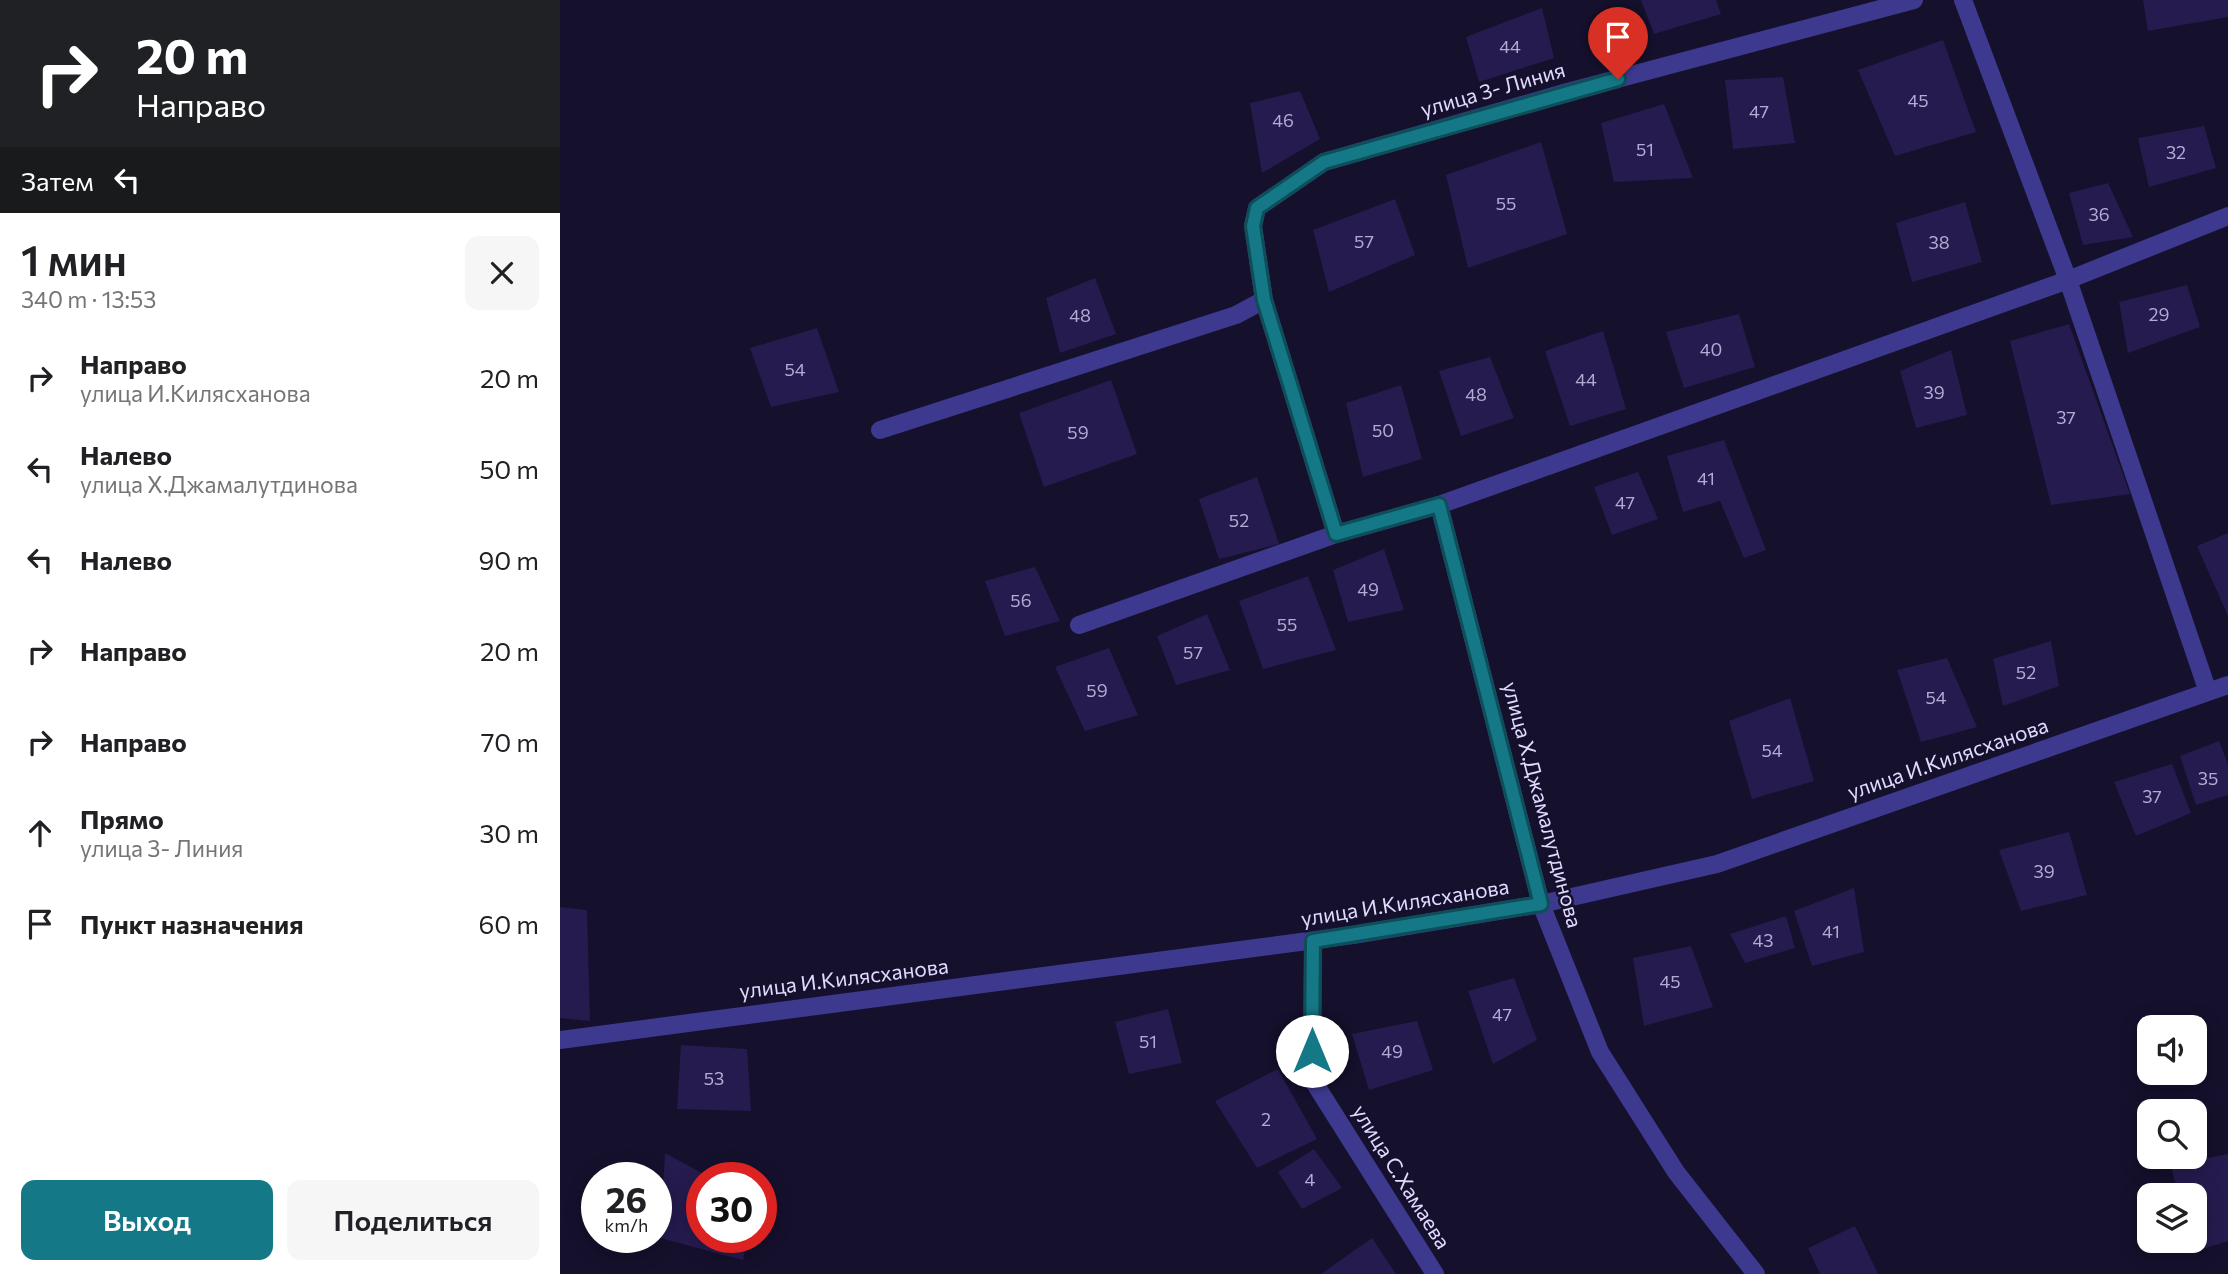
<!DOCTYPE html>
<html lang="ru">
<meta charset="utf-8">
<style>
body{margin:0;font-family:Commissioner,sans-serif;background:#f6f6f6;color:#202124;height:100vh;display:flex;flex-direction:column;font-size:26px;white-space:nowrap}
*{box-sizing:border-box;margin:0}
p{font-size:23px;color:#757577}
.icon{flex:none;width:38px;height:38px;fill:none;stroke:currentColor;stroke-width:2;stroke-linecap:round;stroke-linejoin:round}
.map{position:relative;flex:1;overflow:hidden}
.details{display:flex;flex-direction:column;background:#fff;width:560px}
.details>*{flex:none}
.banner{background:#202124;color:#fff;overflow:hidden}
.buttons{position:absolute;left:1577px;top:1015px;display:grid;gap:14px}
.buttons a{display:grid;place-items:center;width:70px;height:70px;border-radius:14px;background:#fff;box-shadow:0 4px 18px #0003;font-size:35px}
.speed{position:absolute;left:21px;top:1162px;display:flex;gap:14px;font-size:35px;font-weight:700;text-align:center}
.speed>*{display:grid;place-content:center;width:91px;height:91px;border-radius:50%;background:#fff;box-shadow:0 4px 18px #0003;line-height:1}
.speed small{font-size:18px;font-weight:400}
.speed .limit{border:10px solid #d22;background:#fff;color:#111}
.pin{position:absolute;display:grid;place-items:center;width:60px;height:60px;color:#fff;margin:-72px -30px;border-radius:50% 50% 50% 0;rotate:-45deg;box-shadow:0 0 7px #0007}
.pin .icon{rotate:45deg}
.me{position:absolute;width:77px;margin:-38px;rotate:0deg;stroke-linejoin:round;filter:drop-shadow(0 0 5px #0008)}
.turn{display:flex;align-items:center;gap:24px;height:147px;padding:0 21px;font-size:32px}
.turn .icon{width:91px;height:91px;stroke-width:2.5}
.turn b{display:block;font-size:49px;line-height:60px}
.then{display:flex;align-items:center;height:66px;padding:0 21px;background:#0003;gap:14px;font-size:26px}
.round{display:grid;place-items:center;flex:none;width:74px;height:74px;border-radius:14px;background:#f6f6f6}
.head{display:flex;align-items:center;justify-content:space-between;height:119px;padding:0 21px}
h1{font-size:42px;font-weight:600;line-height:52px}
.action{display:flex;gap:14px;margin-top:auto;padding:14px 21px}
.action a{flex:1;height:80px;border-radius:14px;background:#157887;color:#fff;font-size:28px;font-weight:600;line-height:80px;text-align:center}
.action a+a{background:#f6f6f6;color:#202124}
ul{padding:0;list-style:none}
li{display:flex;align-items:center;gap:21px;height:91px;padding:0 21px}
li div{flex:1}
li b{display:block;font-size:26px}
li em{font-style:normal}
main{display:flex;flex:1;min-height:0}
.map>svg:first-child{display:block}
</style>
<main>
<section class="details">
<div class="banner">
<div class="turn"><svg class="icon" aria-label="right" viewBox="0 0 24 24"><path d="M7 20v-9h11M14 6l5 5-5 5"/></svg><div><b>20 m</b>Направо</div></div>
<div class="then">Затем<svg class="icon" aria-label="left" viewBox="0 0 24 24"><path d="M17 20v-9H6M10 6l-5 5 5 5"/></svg></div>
</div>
<div class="head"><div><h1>1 мин</h1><p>340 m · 13:53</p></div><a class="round"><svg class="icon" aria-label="close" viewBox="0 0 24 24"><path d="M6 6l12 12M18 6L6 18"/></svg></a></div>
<ul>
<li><svg class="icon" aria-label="right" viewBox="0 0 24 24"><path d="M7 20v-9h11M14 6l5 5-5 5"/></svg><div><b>Направо</b><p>улица И.Килясханова</p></div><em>20 m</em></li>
<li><svg class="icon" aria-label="left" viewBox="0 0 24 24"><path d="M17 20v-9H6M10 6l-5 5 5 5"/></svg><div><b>Налево</b><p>улица Х.Джамалутдинова</p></div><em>50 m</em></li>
<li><svg class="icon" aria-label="left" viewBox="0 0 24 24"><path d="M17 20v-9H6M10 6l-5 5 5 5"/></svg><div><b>Налево</b></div><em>90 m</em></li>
<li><svg class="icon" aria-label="right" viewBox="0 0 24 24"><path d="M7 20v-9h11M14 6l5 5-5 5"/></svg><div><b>Направо</b></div><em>20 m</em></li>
<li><svg class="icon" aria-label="right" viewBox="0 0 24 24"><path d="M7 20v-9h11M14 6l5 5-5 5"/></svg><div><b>Направо</b></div><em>70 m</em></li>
<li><svg class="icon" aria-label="ahead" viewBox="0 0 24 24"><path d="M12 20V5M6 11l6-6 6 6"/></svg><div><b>Прямо</b><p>улица 3- Линия</p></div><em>30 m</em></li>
<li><svg class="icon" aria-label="arrive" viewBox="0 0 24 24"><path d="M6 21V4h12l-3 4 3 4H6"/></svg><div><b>Пункт назначения</b></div><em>60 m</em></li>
</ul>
<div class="action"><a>Выход</a><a>Поделиться</a></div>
</section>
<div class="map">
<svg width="1668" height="1274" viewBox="0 0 1668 1274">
<rect width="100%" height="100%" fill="#15102c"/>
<!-- building -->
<path fill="#261b4e" d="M1081,0H1156L1161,14L1094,34Z
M1583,0H1668V17L1588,31Z
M982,8L994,58L919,82L906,37Z
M1383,40L1416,132L1335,156L1298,70Z
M1223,77L1235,143L1173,149L1165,80Z
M740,91L760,139L702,173L690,103Z
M1104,104L1133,178L1054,182L1041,123Z
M1644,126L1656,168L1589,187L1578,138Z
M981,142L1007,234L908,268L886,175Z
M1548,183L1573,237L1523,245L1509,193Z
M835,199L855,255L769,292L753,230Z
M1405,202L1422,262L1352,282L1336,223Z
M535,278L556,334L500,353L486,298Z
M1627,285L1640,327L1568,353L1559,302Z
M1179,314L1195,367L1124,388L1106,332Z
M1509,324L1570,494L1491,505L1450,341Z
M257,328L279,392L211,407L190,348Z
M1043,331L1066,409L1010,426L985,351Z
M1391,350L1407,415L1356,428L1340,371Z
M930,357L954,418L901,436L879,371Z
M551,380L577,454L484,487L459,413Z
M841,385L862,459L803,477L786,403Z
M1164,440L1206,550L1184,558L1160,501L1123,512L1107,456Z
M1078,472L1098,519L1052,535L1034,487Z
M697,477L719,544L659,559L639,499Z
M1668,533V616L1637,546Z
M824,549L844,610L788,622L773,570Z
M475,567L500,621L445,636L425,581Z
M748,576L776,650L703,669L679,601Z
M647,614L670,670L616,685L597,636Z
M1491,641L1499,686L1443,706L1433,659Z
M549,648L578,715L525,731L495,667Z
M1387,658L1417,727L1361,742L1337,670Z
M1230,698L1254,781L1192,799L1169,721Z
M1659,741L1668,764V795L1636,805L1620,756Z
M1612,764L1631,813L1576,836L1554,782Z
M1509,832L1527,895L1461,911L1439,850Z
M1294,888L1304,952L1252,966L1234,911Z
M0,907L27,910L30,1021L0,1018Z
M1226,916L1235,948L1185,963L1170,934Z
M1131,946L1153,1007L1084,1026L1073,958Z
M954,978L977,1040L933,1064L908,991Z
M608,1009L622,1063L569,1074L555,1022Z
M857,1021L873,1070L809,1090L792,1034Z
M121,1045L187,1049L191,1111L117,1109Z
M718,1069L757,1139L697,1168L655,1101Z
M754,1149L782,1188L742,1209L718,1172Z
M105,1153L151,1178H142V1237H188L183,1260L100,1238Z
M1668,1154V1241L1631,1253L1628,1241H1634V1195H1618L1611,1165Z
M1295,1226L1318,1274H1260L1248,1248Z
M812,1238L836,1274H761Z"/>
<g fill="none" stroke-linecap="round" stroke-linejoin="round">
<!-- minor -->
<path stroke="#3d398e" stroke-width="18" d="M1403,0L1508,280L1648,692
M320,430L676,315L704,300
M879,505L981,904L1040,1052L1116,1172L1196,1274
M776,534L704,300L693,226L697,208L764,162L1004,93L1354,0
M519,625L776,534L879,505L1508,280L1668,216
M753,941L752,1079L875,1274
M0,1040L793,935L981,904L1157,864L1668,685"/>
</g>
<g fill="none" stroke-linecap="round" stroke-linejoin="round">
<!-- route casing -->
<g stroke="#0e4e58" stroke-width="18">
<path id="route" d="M752,1051L753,941L981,904L879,505L776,534L704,300L693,226L697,208L764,162L1058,79"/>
</g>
<!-- route -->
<use href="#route" stroke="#157887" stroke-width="12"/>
</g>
<g text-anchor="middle" stroke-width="5" stroke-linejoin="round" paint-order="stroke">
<!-- number labels -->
<g font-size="18" fill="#b2abd3">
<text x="950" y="53">44</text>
<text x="1358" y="107">45</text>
<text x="1199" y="118">47</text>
<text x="723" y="127">46</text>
<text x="1085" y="156">51</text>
<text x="1616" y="159">32</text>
<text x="946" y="210">55</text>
<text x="1539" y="221">36</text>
<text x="804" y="248">57</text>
<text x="1379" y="249">38</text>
<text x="1599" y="321">29</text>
<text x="520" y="322">48</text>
<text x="1151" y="356">40</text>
<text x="235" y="376">54</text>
<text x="1026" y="386">44</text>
<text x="1374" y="399">39</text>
<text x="916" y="401">48</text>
<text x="1506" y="424">37</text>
<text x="823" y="437">50</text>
<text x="518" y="439">59</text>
<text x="1146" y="485">41</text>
<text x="1065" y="509">47</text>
<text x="679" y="527">52</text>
<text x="808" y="596">49</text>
<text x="461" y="607">56</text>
<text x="727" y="631">55</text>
<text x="633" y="659">57</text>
<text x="1466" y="679">52</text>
<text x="537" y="697">59</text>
<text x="1376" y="704">54</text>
<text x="1212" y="757">54</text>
<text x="1648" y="785">35</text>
<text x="1592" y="803">37</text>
<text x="1484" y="878">39</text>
<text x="1271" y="938">41</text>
<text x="1203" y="947">43</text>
<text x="1110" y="988">45</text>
<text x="942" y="1021">47</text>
<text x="588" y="1048">51</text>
<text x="832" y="1058">49</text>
<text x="154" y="1085">53</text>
<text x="706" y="1126">2</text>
<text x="750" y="1186">4</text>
</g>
<!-- street labels -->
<g font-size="21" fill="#e0dbff" stroke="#15102c">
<text transform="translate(933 90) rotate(-16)" y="7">улица 3- Линия</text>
<text transform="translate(1388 759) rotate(-19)" y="7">улица И.Килясханова</text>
<text transform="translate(982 805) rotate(75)" y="7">улица Х.Джамалутдинова</text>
<text transform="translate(845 903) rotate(-9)" y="7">улица И.Килясханова</text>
<text transform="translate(284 979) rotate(-7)" y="7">улица И.Килясханова</text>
<text transform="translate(841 1177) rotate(58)" y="7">улица С.Хамаева</text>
</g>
</g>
</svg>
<div class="buttons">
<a><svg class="icon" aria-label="sound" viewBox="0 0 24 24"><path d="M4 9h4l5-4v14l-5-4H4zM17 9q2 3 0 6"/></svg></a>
<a><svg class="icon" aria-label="search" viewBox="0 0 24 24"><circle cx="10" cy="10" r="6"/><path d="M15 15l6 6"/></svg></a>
<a><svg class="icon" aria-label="layers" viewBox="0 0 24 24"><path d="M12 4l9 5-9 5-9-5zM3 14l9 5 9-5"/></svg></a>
</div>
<div class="speed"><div>26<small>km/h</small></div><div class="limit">30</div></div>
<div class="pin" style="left:1058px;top:79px;background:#d93025"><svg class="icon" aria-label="arrive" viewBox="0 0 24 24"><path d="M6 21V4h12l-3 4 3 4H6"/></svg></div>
<svg class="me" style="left:752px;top:1051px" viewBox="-20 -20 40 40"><circle r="19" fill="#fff"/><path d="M0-13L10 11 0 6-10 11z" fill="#157887"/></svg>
</div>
</main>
